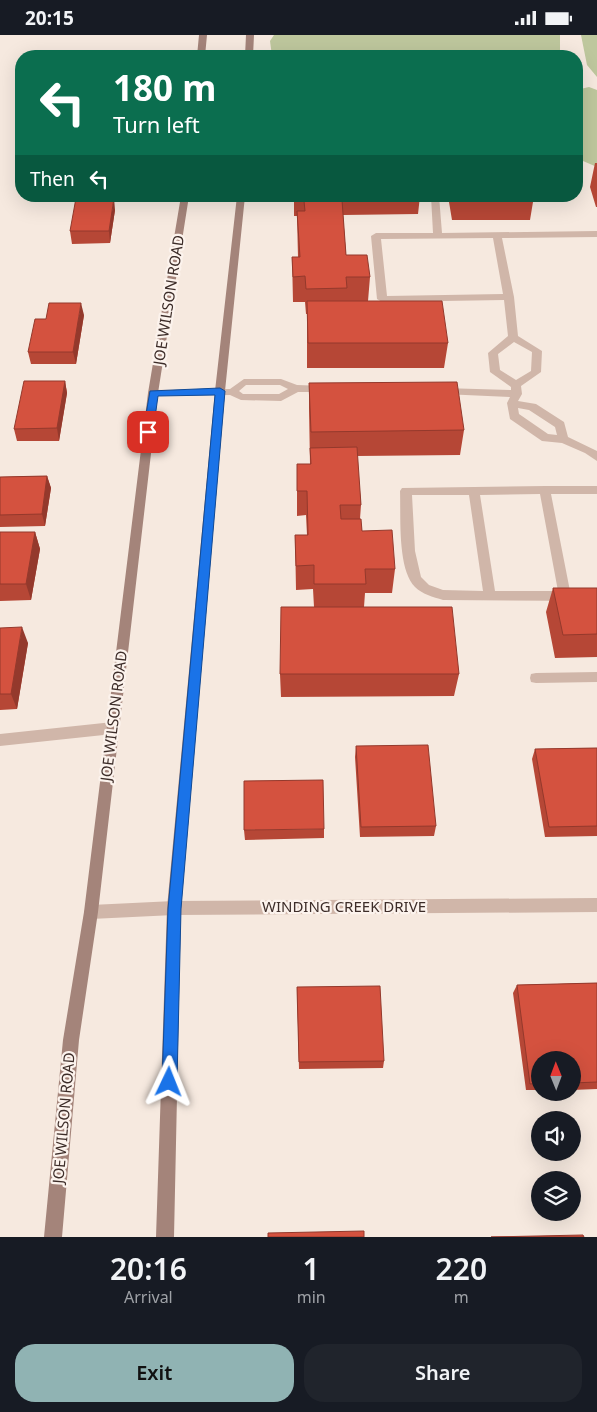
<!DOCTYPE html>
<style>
body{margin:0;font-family:"Noto Sans",sans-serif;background:#20242c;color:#f1f3f6;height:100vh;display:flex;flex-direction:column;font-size:19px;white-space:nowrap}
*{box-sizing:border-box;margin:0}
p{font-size:16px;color:#9ea1a6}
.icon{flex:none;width:28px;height:28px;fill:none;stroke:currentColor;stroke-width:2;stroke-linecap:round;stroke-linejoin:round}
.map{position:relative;height:1202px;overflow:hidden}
.side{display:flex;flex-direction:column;background:#171b24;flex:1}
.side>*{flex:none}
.hud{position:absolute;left:15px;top:15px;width:568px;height:152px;border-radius:20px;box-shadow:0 5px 20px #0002;background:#0b6e4f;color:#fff;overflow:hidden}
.needle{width:32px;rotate:359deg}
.buttons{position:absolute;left:531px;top:1016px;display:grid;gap:10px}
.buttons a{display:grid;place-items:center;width:50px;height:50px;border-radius:50%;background:#171b24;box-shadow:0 5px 20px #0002;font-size:25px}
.pin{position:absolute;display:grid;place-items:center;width:42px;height:42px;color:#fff;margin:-21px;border-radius:10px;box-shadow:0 2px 8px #0006}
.me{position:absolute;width:55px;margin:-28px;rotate:2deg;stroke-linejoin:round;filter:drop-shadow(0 0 4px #0008)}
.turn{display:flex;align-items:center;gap:18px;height:105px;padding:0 15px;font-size:22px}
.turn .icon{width:65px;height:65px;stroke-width:2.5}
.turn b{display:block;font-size:35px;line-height:42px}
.then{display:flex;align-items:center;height:48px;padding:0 15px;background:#0003;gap:10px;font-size:19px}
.eta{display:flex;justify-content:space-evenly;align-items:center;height:85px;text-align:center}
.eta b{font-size:30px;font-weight:600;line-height:35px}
.action{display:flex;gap:10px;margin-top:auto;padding:10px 15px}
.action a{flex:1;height:58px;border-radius:20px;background:#90b3b3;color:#111;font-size:20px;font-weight:600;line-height:58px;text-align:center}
.action a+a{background:#20242c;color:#f1f3f6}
.status{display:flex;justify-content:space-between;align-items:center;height:35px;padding:0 25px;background:#171b24;direction:ltr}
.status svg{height:14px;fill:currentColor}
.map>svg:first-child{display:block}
</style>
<div class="status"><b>20:15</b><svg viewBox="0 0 49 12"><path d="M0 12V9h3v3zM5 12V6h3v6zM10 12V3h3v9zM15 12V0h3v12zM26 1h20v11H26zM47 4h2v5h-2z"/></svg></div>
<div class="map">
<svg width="597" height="1202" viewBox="0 0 597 1202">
<rect width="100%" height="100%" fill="#f6e9df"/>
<!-- green -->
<path fill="#bec79d" d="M274,0H560V21H272L270,6Z
M581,0H597V42L587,30Z
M589,52L597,55V132L576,123V55Z"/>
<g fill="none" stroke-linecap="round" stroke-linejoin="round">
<!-- lane -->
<path fill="#d0b6a9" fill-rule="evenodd" d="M431,161H439L442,198L597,196V202L502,203L514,262L518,301L542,316L541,337L521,351L522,359L518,366L536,369L564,387L568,402L597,416V426L585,418L562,408L542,406L510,384L507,368L510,362L443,359L438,356L443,353L511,355V352L490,337L488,318L508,301L504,265L382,267L377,264L371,201L376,198H433ZM493,203L503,259L387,261L381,204ZM514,307L532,317L531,336L516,345L500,335L498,319ZM518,373L529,375L555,392L557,400L548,399L519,379Z
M244,344H281L297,350L325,351L330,354L325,357H298L281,366L241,365L230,360L153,361L148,358L153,355L230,354ZM246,350H280L288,354L279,359H243L239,356Z
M546,451H597V459H551L570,556H597V566L443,565C433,562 422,559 415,552C397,534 401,480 400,456L402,453ZM540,459L558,556H495L480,460ZM412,460H469L483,556L443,555L429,550L421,542L415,516Z
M597,637V647L536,648L531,647L530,643L531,639L536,638Z
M113,687L118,689L120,693L118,697L113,699L0,711V699Z"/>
<!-- street -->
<path fill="#d0b6a9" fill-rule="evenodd" d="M597,863V877L174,880L91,884L86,882L84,877L86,872L91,870L174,866Z"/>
<!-- secondary -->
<path fill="#a4847a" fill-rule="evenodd" d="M199,0H207L205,21H197Z
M246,0H254L253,21H245Z
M181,161H189L158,358L98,877L79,1005L62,1202H44L63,1005L84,877L148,358Z
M237,161H245L225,356L181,873L174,1202H156L167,873L215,356Z"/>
</g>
<!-- wall -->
<path fill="#b64736" d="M595,128H597V172H596L590,152Z
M294,161H420L418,179L343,180L346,220L370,242L368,266L448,308L444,333H307V279H306L305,267H293L292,222H298L297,181H294Z
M448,161H534L530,185H452Z
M115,175L110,208L72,209L70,196Z
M84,280L76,329H31L28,317Z
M65,346L67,358L59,406H17L14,394Z
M309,348L464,395L460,420L357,421L361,470L360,484L362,496L395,534L392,558H365L364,572L459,639L454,661L281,662L280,639L314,572L313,554L296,555L295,500H307L306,480L297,481V429H310L309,373Z
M47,441L51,453L45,491L0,492V442Z
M0,497H35L40,514L31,565L0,566Z
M553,553H597V622L555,623L546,577Z
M0,593L28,608L17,674L0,675Z
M356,711L436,791L434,801L360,802L355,722Z
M597,713V801L545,802L532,724L535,714Z
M324,794V803L245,805L244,795Z
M597,948V1054L572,1055V1025H540V1055H526L513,958L517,950Z
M297,952L384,1026L383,1033L299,1034Z"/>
<!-- shaded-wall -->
<path fill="#94392c" d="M114,163L115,175L110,208L109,196Z
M81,268L84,280L76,329L73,317Z
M65,346L67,358L59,406L57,393Z
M47,441L51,453L45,491L42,479Z
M35,497L40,514L31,565L26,549Z
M22,592L28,608L17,674L11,659Z"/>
<!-- building -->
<path fill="#d4523f" stroke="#94392c" d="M76,163H114L109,196H70Z
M342,165L346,220H367L370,242H346L347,253L306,254L305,241L293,242L292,222H300L297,176H305L304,166Z
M307,266H442L448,308H308Z
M49,268H81L73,317H28L35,284H46Z
M24,346H65L57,393L14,394Z
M457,347L464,395L311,397L309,348Z
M357,412L361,470H340L341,484H361L362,496L392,495L395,534H365L366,549H314V530L296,531L295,500H308L307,456H297V429H311L310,413Z
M47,441L42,479L0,480V442Z
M0,497H35L26,549H0Z
M553,553H597V599L563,600Z
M281,572H452L459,639H280Z
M22,592L11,659H0V593Z
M428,710L436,791L361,792L356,711Z
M597,713V791L549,792L535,714Z
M323,745L324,794L244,795V746Z
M597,948V1047L572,1048V1025H540V1048L530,1049L517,950Z
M380,951L384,1026L299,1027L297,952Z
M364,1196V1202H268V1198Z
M583,1200L584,1202H491Z"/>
<!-- route -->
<path fill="#1a73e8" stroke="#114b97" d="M220,353L225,356L181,874L177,1047L175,1053L169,1055L164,1053L162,1047L168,874L215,360L158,361L153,397L148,401L143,397L150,356Z"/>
<g text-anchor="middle" stroke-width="4.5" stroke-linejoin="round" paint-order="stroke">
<!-- street labels -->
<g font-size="15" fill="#3d2d29" stroke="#fcf3ed">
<text transform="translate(169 265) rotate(-81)" y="5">JOE WILSON ROAD</text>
<text transform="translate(114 681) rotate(-83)" y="5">JOE WILSON ROAD</text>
<text x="344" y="877">WINDING CREEK DRIVE</text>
<text transform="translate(64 1083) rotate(-85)" y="5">JOE WILSON ROAD</text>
</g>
</g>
</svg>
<div class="buttons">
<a><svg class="needle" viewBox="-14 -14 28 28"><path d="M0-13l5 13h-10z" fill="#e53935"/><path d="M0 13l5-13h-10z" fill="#9ea1a6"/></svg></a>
<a><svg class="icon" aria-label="sound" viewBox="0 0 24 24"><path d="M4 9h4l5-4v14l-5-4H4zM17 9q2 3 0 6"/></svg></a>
<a><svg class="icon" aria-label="layers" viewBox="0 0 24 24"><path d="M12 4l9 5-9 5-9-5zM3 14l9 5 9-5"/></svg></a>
</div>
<div class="pin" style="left:148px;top:397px;background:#d93025"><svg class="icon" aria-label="arrive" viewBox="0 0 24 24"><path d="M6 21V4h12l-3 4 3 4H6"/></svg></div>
<svg class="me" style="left:169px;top:1047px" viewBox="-20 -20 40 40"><path d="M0-17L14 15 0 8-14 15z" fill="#1a73e8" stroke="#fff" stroke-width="4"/></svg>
<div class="hud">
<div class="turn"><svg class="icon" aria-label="left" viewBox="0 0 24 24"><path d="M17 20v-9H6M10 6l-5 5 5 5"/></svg><div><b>180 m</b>Turn left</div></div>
<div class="then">Then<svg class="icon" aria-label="left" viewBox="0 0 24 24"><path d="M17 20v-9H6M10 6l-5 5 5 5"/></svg></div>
</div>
</div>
<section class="side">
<div class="eta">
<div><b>20:16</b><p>Arrival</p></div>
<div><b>1</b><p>min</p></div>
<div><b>220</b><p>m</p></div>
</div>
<div class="action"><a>Exit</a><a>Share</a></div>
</section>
